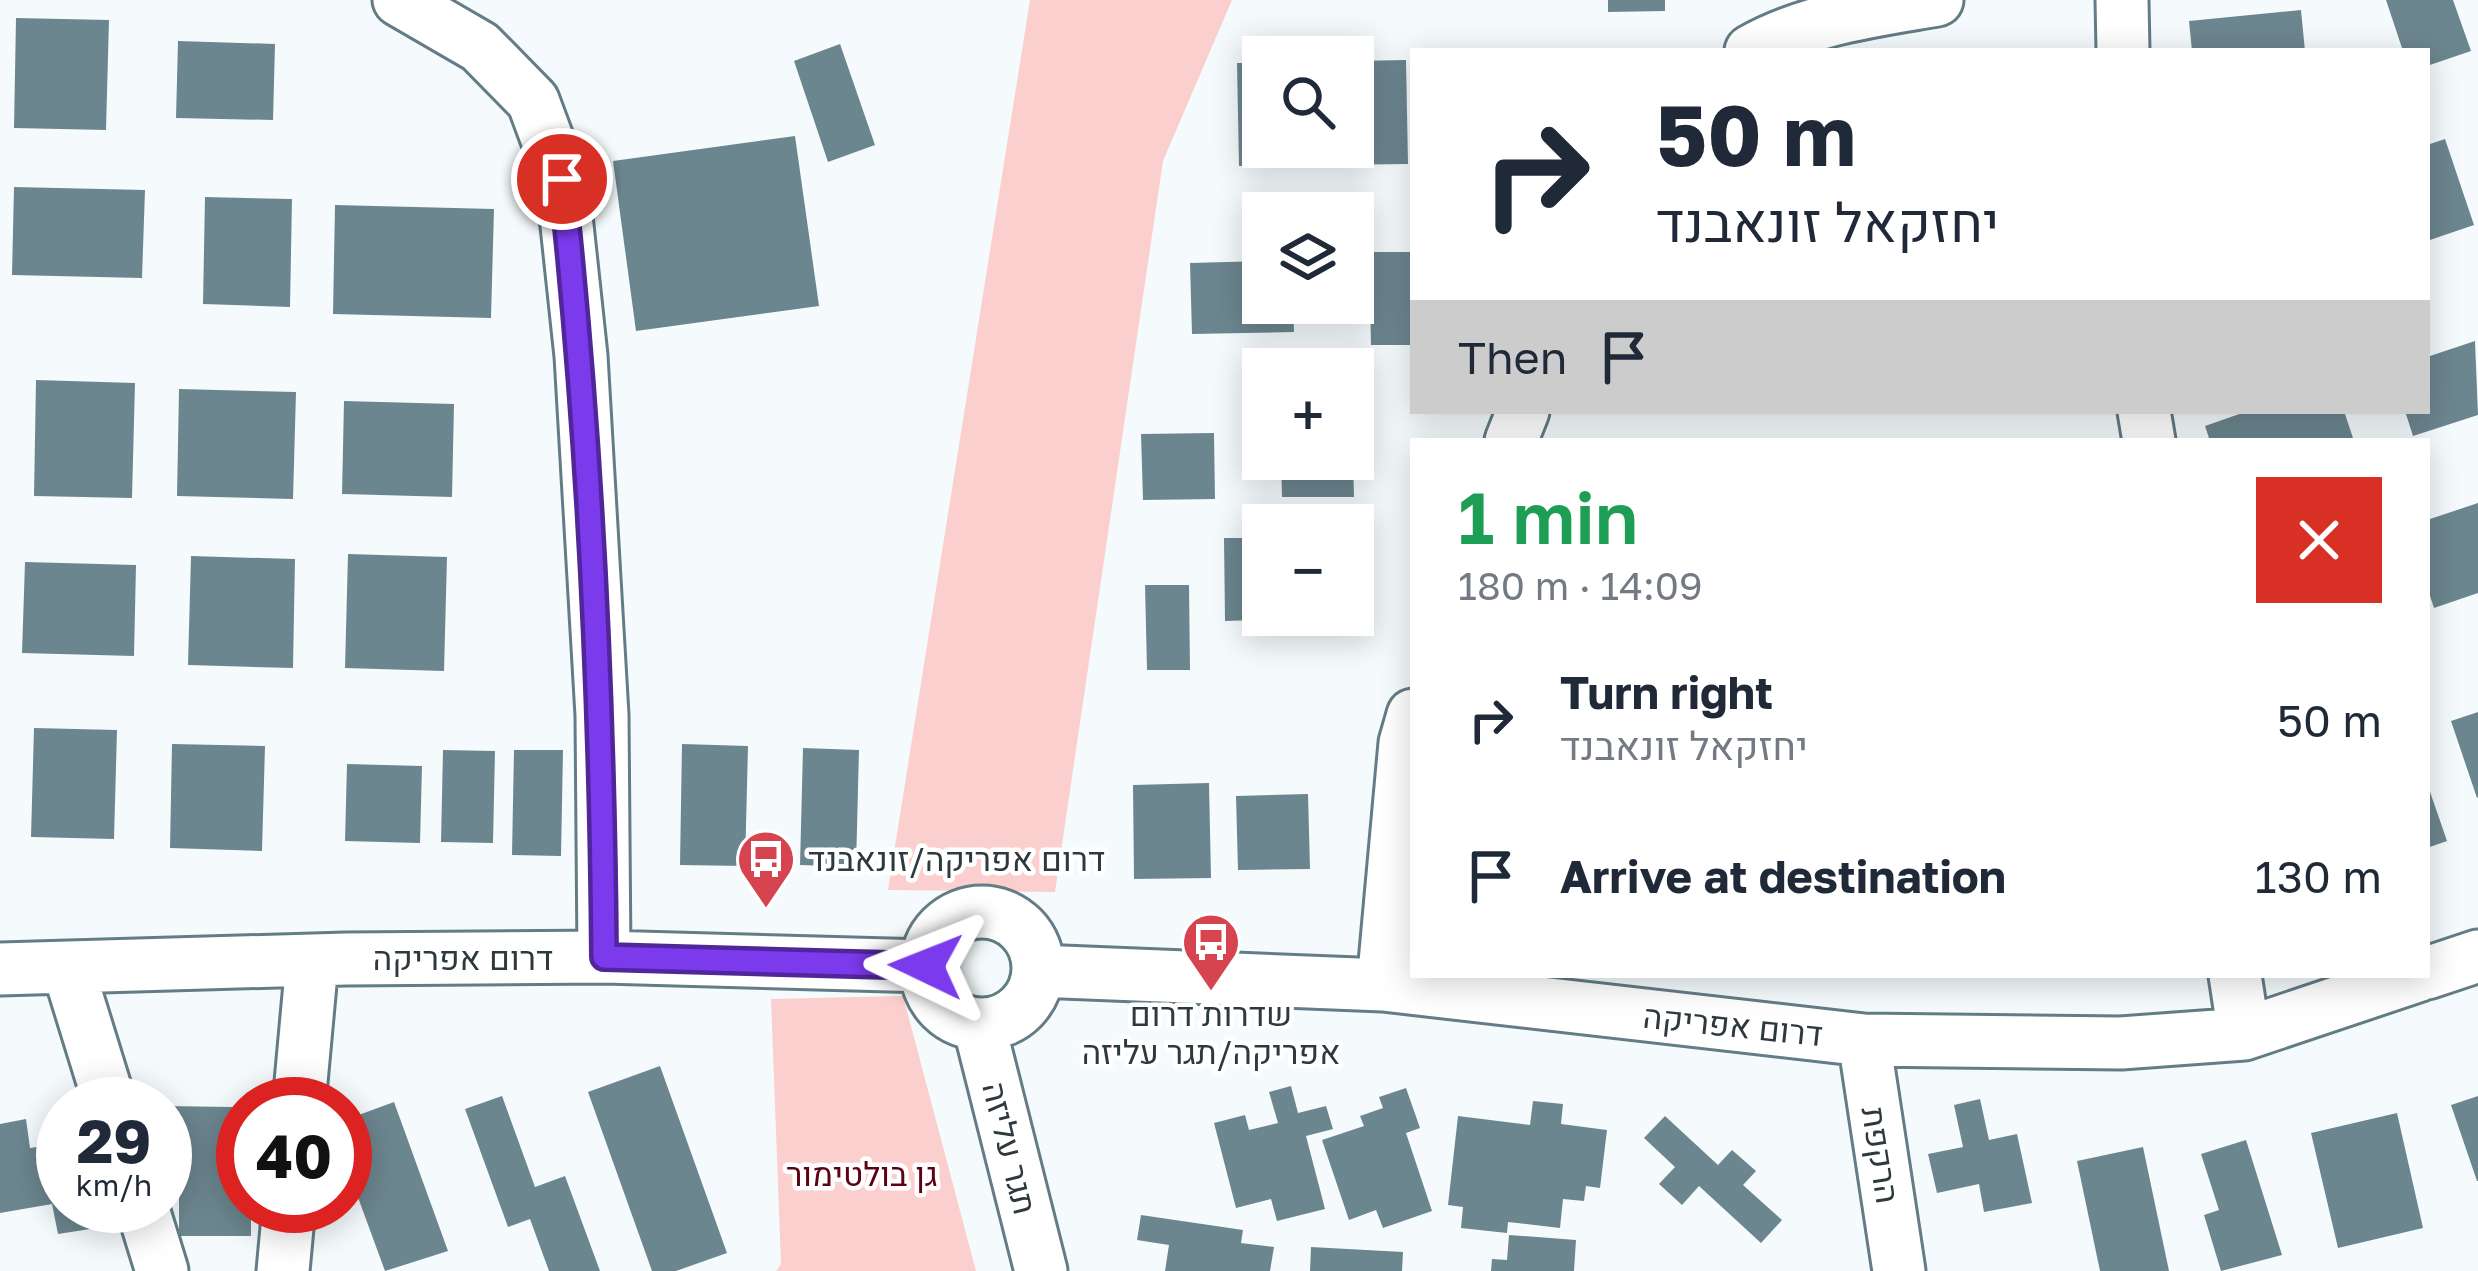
<!DOCTYPE html>
<meta charset="utf-8">
<style>
body{margin:0;font-family:"Golos Text",Heebo,sans-serif;background:#f2f2f3;color:#1f2937;height:100vh;display:flex;flex-direction:column;font-size:45px;white-space:nowrap}
*{box-sizing:border-box;margin:0}
p{font-size:39px;color:#747a83}
.icon{flex:none;width:66px;height:66px;fill:none;stroke:currentColor;stroke-width:2;stroke-linecap:round;stroke-linejoin:round}
.map{position:relative;flex:1;overflow:hidden}
.details{position:absolute;left:1410px;top:438px;width:1020px;height:540px;display:flex;flex-direction:column;background:#fff;border-radius:0px;box-shadow:0 6px 30px #0003}
.details>*{flex:none}
.hud{position:absolute;left:1410px;top:48px;width:1020px;height:366px;border-radius:0px;box-shadow:0 6px 30px #0003;background:#fff;color:#1f2937;overflow:hidden}
.tools{position:absolute;left:1242px;top:36px;display:grid;gap:24px}
.tools a{display:grid;place-items:center;width:132px;height:132px;border-radius:0px;background:#fff;box-shadow:0 6px 30px #0003;font-size:60px}
.speed{position:absolute;left:36px;top:1077px;display:flex;gap:24px;font-size:60px;font-weight:700;text-align:center}
.speed>*{display:grid;place-content:center;width:156px;height:156px;border-radius:50%;background:#fff;box-shadow:0 6px 30px #0003;line-height:1}
.speed small{font-size:30px;font-weight:400}
.speed .limit{border:18px solid #d22;background:#fff;color:#111}
.pin{position:absolute;display:grid;place-items:center;width:102px;height:102px;color:#fff;margin:-51px;border:6px solid #fff;border-radius:50%;box-shadow:0 3px 12px #0007}
.me{position:absolute;width:132px;margin:-66px;rotate:272deg;stroke-linejoin:round;filter:drop-shadow(0 0 9px #0008)}
.turn{display:flex;align-items:center;gap:42px;height:252px;padding:0 48px;font-size:54px}
.turn .icon{width:156px;height:156px;stroke-width:2.5}
.turn b{display:block;font-size:84px;line-height:102px}
.then{display:flex;align-items:center;height:114px;padding:0 48px;background:#0003;gap:24px;font-size:45px}
.round{display:grid;place-items:center;flex:none;width:126px;height:126px;border-radius:0px;background:#f2f2f3}
.overview{display:flex;align-items:center;justify-content:space-between;height:204px;padding:0 48px}
h1{font-size:72px;font-weight:600;line-height:90px;color:#1e9e55}
ul{padding:0;list-style:none}
li{display:flex;align-items:center;gap:36px;height:156px;padding:0 48px}
li div{flex:1}
li b{display:block;font-size:45px}
li em{font-style:normal}
.map>svg:first-child{display:block}
</style>
<div class="map">
<svg width="2478" height="1271" viewBox="0 0 2478 1271">
<rect width="100%" height="100%" fill="#f5fbfd"/>
<!-- green -->
<path fill="#fbcfcd" d="M1030,0H1232L1163,161L1055,892L888,890Z
M903,996L976,1271H776L781,1264L771,999Z"/>
<!-- building -->
<path fill="#6c868f" d="M1608,0H1665V11L1608,12Z
M2386,0H2453L2471,51L2427,66V51H2403Z
M2301,10L2305,51H2192L2189,21Z
M16,18L109,20L106,130L14,128Z
M178,41L275,44L273,120L176,118Z
M840,44L875,145L828,162L794,61Z
M1406,60L1408,164L1239,166L1237,63H1263V147H1353V61Z
M795,136L819,306L636,331L613,161Z
M2445,139L2474,225L2427,241V145Z
M14,187L145,190L142,278L12,275Z
M205,197L292,199L290,307L203,304Z
M335,205L494,209L491,318L333,314Z
M1369,252H1413V345H1371Z
M1263,261V303H1293L1294,332L1192,334L1190,263Z
M2475,341L2478,415L2413,436L2405,411H2427V357Z
M36,380L135,383L132,498L34,496Z
M179,389L296,392L293,499L177,496Z
M344,401L454,404L452,497L342,494Z
M2248,411H2344L2354,441H2210L2205,426Z
M1214,433L1215,499L1143,500L1141,434Z
M1281,459H1353L1354,497H1282Z
M2478,503V593L2434,608L2427,587V520Z
M1224,538H1263V615H1293V619L1225,621Z
M348,554L447,557L444,671L345,668Z
M191,556L295,559L293,668L188,665Z
M25,562L136,565L134,656L22,653Z
M1145,585H1189L1190,670H1147Z
M2478,712V797L2477,798L2451,721Z
M34,728L117,730L114,839L31,837Z
M172,744L265,746L262,851L170,848Z
M682,744L748,746L745,866L680,865Z
M803,748L859,750L856,867L800,865Z
M443,750L495,751L493,843L441,842Z
M514,750H563L561,856L512,855Z
M347,764L422,766L420,843L345,841Z
M1209,783L1211,878L1134,879L1133,785Z
M2428,786L2447,841L2427,848V787Z
M1308,794L1310,869L1238,870L1236,796Z
M660,1066L727,1253L676,1271H652L588,1092Z
M1291,1086L1298,1113L1326,1106L1333,1129L1306,1136L1325,1209L1277,1221L1271,1199L1236,1208L1214,1123L1245,1115L1249,1130L1278,1123L1269,1092Z
M1406,1088L1420,1128L1406,1133L1432,1211L1383,1228L1376,1210L1349,1220L1322,1140L1364,1126L1360,1116L1383,1108L1379,1097Z
M502,1096L535,1187L565,1176L600,1271H549L530,1219L508,1227L465,1109Z
M2478,1096V1181H2477L2451,1105Z
M1980,1099L1989,1140L2017,1134L2032,1203L1984,1212L1979,1184L1937,1193L1928,1154L1963,1147L1954,1105Z
M1533,1101L1563,1104L1561,1124L1607,1130L1600,1188L1586,1186L1584,1201L1563,1199L1560,1228L1508,1222L1507,1233L1461,1228L1463,1207L1448,1205L1458,1116L1530,1125Z
M394,1102L448,1251L385,1271L345,1162V1120Z
M165,1106L232,1107V1181H243V1206H251V1236H179V1156L165,1155Z
M2397,1113L2423,1228L2338,1248L2311,1133Z
M1665,1116L1718,1165L1732,1150L1756,1171L1743,1185L1782,1220L1761,1243L1699,1186L1682,1205L1659,1184L1675,1167L1644,1138Z
M26,1119L30,1148L63,1143V1206H99L103,1227L58,1234L52,1204L0,1213V1124Z
M2246,1140L2282,1255L2221,1271L2204,1215L2219,1210L2201,1154Z
M2143,1147L2169,1271H2100L2077,1161Z
M1141,1215L1243,1230L1241,1243L1274,1247L1270,1271H1165L1169,1245L1137,1240Z
M1509,1235L1576,1240L1574,1271H1491L1492,1259L1507,1260Z
M1311,1247L1403,1252L1402,1271H1310Z"/>
<g fill="none" stroke-linecap="round" stroke-linejoin="round">
<!-- minor casing -->
<g stroke="#637c85" stroke-width="57">
<path id="minor" d="M399,0L480,47L533,101L562,179L581,356L602,715L604,957
M2122,0L2123,51
M1751,51C1808,19 1873,11 1937,0
M2144,411L2149,441
M1511,441L1523,411
M926 968a56 56 0 1 1 112 0a56 56 0 1 1-112 0Z
M68,968L110,1104
M0,969L346,959L604,957L926,966
M1038,971L1383,985L1864,1040L2121,1043L2244,1034L2420,975
M2427,973L2478,956
M2235,975L2244,1034
M1383,985L1405,743L1413,715
M979,1025L1041,1271
M1864,1040L1899,1271
M299,1104L312,962
M142,1206L162,1271
M283,1271L289,1206"/>
</g>
<!-- minor -->
<use href="#minor" stroke="#fff" stroke-width="51"/>
</g>
<g fill="none" stroke-linecap="round" stroke-linejoin="round">
<!-- route casing -->
<g stroke="#51269a" stroke-width="30">
<path id="route" d="M562,179C590,438 602,696 604,957L926,966"/>
</g>
<!-- route -->
<use href="#route" stroke="#7c3aed" stroke-width="21"/>
</g>
<!-- icons -->
<defs>
<g id="bus-pin" transform="scale(3)"><path d="M0 17L-7.5 6A9.5 9.5 0 1 1 7.5 6Z" fill="#d5444f" stroke="#fff"/><path d="M-5-6H5V4H4V6H2V4H-2V6H-4V4H-5ZM-3.5-4V0h7V-4ZM-3.5 1.2v1.5H-2V1.2ZM2 1.2v1.5H3.5V1.2Z" fill="#fff"/></g>
</defs>
<g fill-rule="evenodd">
<use href="#bus-pin" x="766" y="859"/>
<use href="#bus-pin" x="1211" y="942"/>
</g>
<g text-anchor="middle" stroke-width="9" stroke-linejoin="round" paint-order="stroke">
<!-- poi labels -->
<g font-size="33" fill="#2e393d" stroke="#fff" text-anchor="start">
<text x="808" y="871">דרום אפריקה/זונאבנד</text>
<text x="1211" y="1026" text-anchor="middle">שדרות דרום<tspan x="1211" dy="38">אפריקה/תגר עליזה</tspan></text>
</g>
<!-- street labels -->
<g font-size="33" fill="#2e393d" stroke="#fff">
<text x="463" y="970">דרום אפריקה</text>
<text transform="translate(1733 1025) rotate(6)" y="12">דרום אפריקה</text>
<text transform="translate(1010 1148) rotate(76)" y="12">תגר עליזה</text>
<text transform="translate(1881 1155) rotate(81)" y="12">הרקפת</text>
</g>
<!-- park labels -->
<g font-size="33" fill="#5e0213" stroke="#fff">
<text x="862" y="1186">גן בולטימור</text>
</g>
</g>
</svg>
<div class="tools">
<a><svg class="icon" aria-label="search" viewBox="0 0 24 24"><circle cx="10" cy="10" r="6"/><path d="M15 15l6 6"/></svg></a>
<a><svg class="icon" aria-label="layers" viewBox="0 0 24 24"><path d="M12 4l9 5-9 5-9-5zM3 14l9 5 9-5"/></svg></a>
<a>+</a>
<a>−</a>
</div>
<div class="speed"><div>29<small>km/h</small></div><div class="limit">40</div></div>
<div class="pin" style="left:562px;top:179px;background:#d93025"><svg class="icon" aria-label="arrive" viewBox="0 0 24 24"><path d="M6 21V4h12l-3 4 3 4H6"/></svg></div>
<svg class="me" style="left:926px;top:966px" viewBox="-20 -20 40 40"><path d="M0-17L14 15 0 8-14 15z" fill="#7c3aed" stroke="#fff" stroke-width="4"/></svg>
<div class="hud">
<div class="turn"><svg class="icon" aria-label="right" viewBox="0 0 24 24"><path d="M7 20v-9h11M14 6l5 5-5 5"/></svg><div><b>50 m</b>יחזקאל זונאבנד</div></div>
<div class="then">Then<svg class="icon" aria-label="arrive" viewBox="0 0 24 24"><path d="M6 21V4h12l-3 4 3 4H6"/></svg></div>
</div>
<section class="details">
<div class="overview"><div><h1>1 min</h1><p>180 m · 14:09</p></div><a class="round" style="background:#d93025;color:#fff"><svg class="icon" aria-label="close" viewBox="0 0 24 24"><path d="M6 6l12 12M18 6L6 18"/></svg></a></div>
<ul>
<li><svg class="icon" aria-label="right" viewBox="0 0 24 24"><path d="M7 20v-9h11M14 6l5 5-5 5"/></svg><div><b>Turn right</b><p>יחזקאל זונאבנד</p></div><em>50 m</em></li>
<li><svg class="icon" aria-label="arrive" viewBox="0 0 24 24"><path d="M6 21V4h12l-3 4 3 4H6"/></svg><div><b>Arrive at destination</b></div><em>130 m</em></li>
</ul>
</section>
</div>
